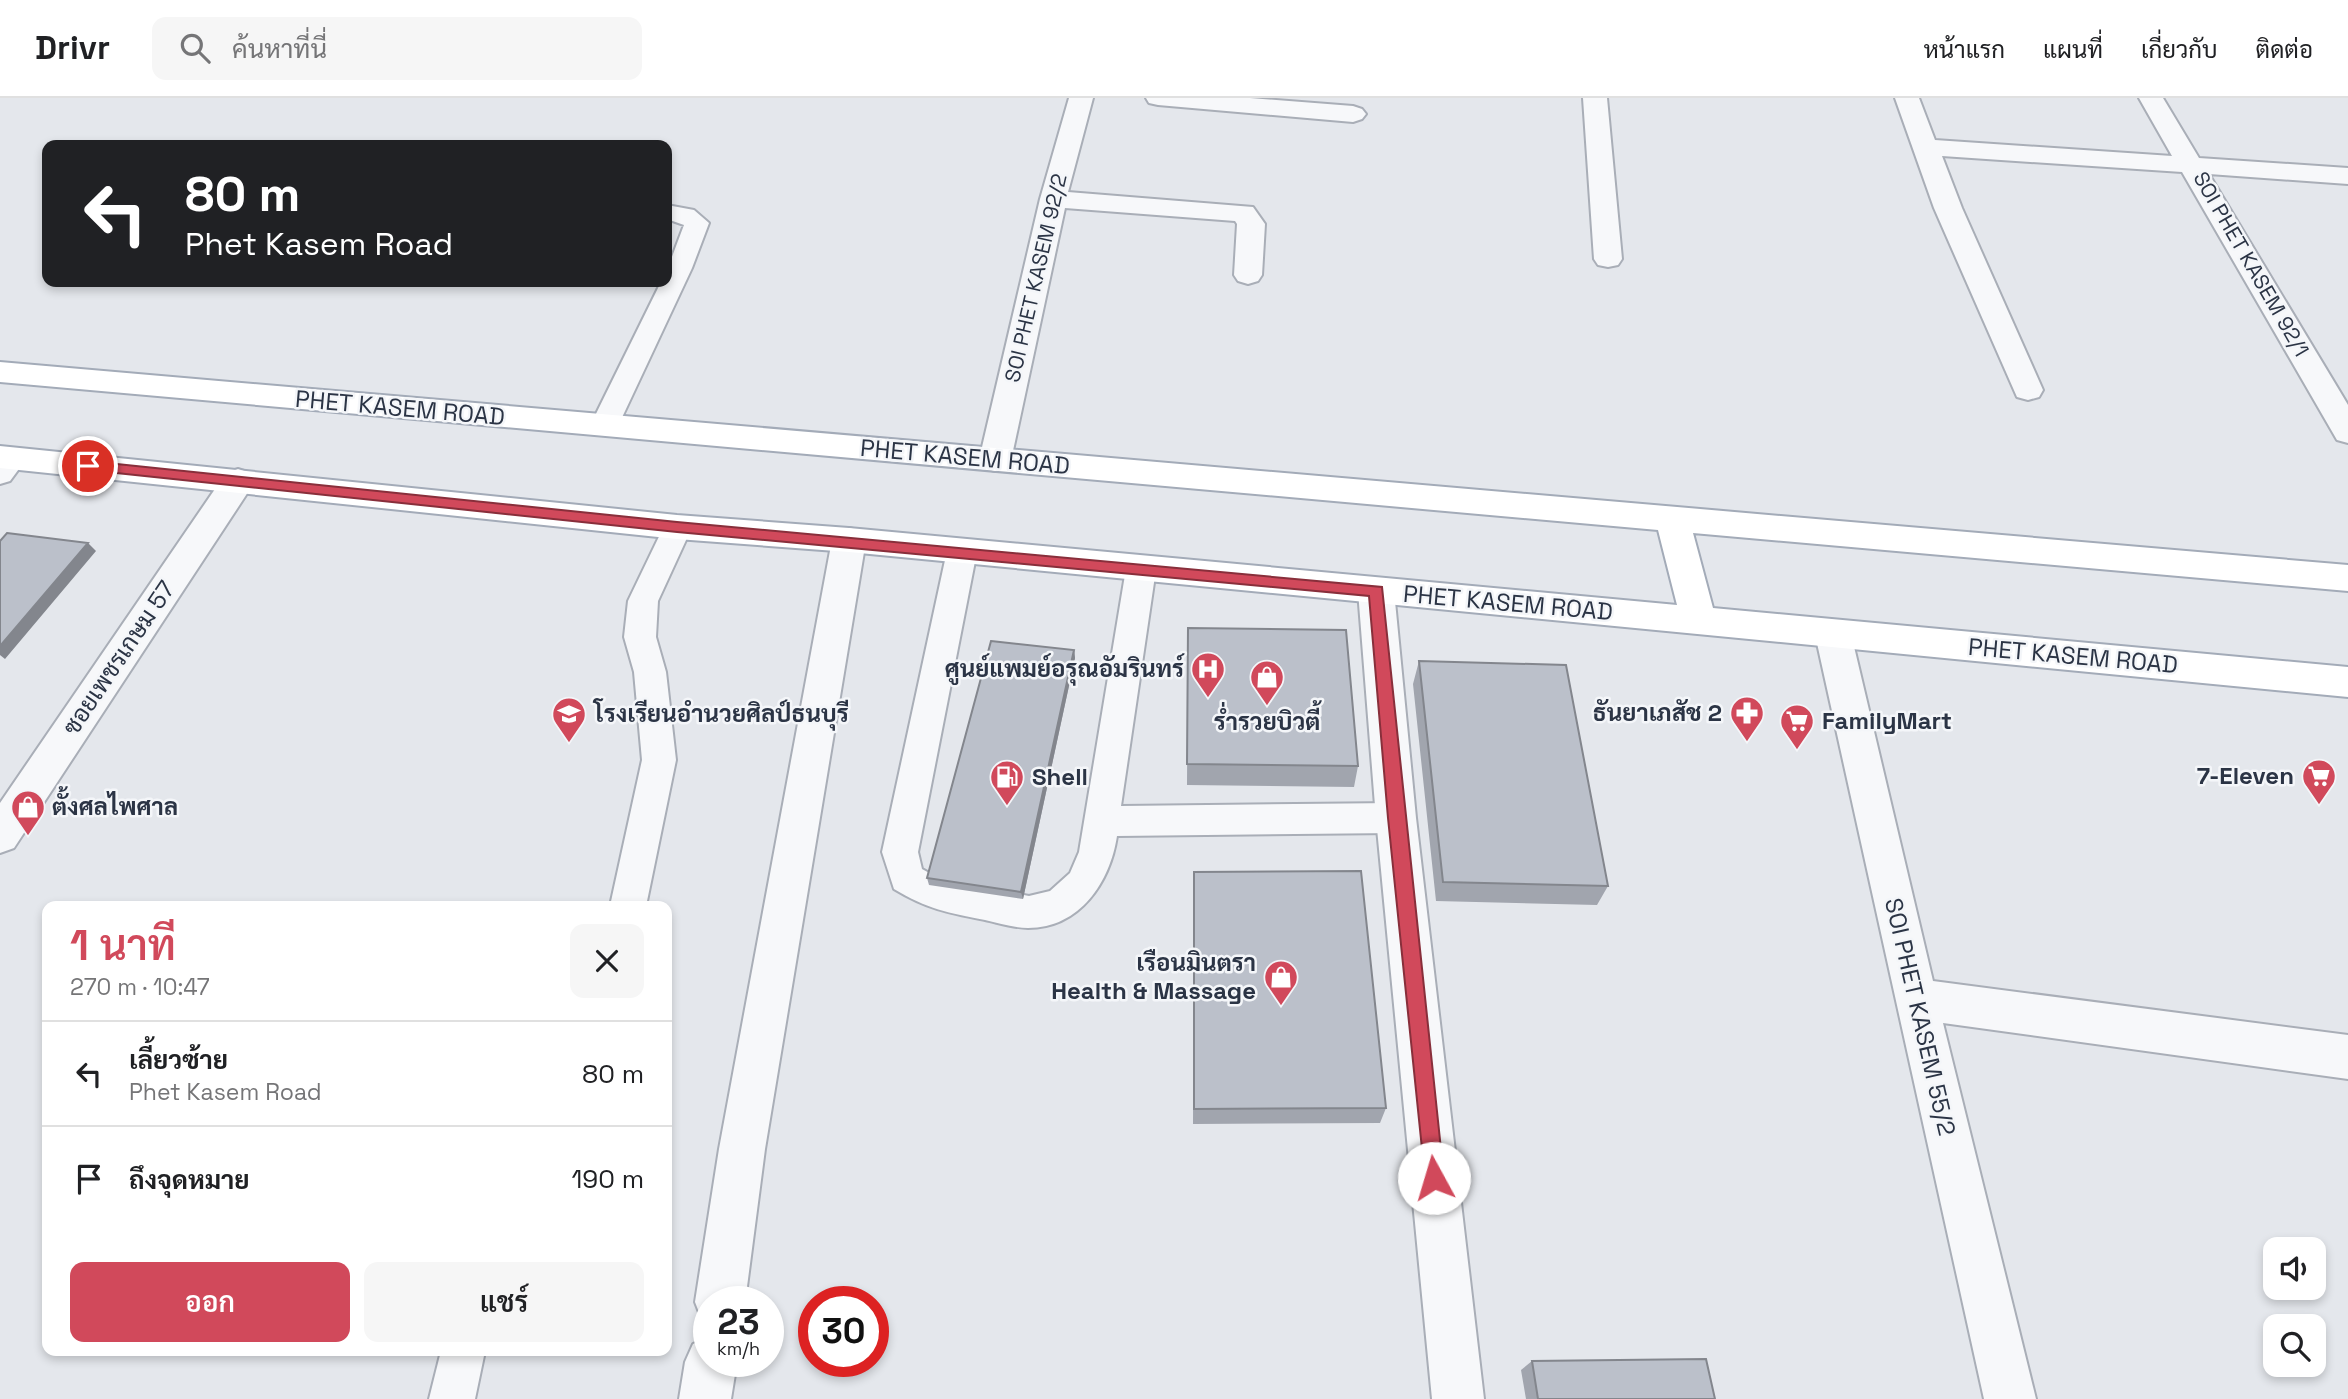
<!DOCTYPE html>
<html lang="th">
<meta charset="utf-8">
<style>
body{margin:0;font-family:"Space Grotesk",Sarabun,sans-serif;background:#f6f6f6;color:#202124;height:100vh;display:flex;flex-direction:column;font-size:26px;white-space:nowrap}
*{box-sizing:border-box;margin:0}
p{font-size:23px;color:#757577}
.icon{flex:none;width:38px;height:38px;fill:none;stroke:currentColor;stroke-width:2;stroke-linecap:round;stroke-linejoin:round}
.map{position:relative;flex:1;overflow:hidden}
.sheet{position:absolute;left:42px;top:803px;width:630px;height:455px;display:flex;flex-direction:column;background:#fff;border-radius:14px;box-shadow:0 4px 10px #0003}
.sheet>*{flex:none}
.top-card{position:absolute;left:42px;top:42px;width:630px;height:147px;border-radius:14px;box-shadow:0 4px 10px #0003;background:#202124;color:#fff;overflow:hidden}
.fabs{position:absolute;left:2263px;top:1139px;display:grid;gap:14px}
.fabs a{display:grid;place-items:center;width:63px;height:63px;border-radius:14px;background:#fff;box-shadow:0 4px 10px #0003;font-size:35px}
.speed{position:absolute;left:693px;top:1188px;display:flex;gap:14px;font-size:35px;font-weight:700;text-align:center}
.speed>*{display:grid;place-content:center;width:91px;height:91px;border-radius:50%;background:#fff;box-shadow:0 4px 10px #0003;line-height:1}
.speed small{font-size:18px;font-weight:400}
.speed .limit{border:10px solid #d22;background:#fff;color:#111}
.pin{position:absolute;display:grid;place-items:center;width:60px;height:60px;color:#fff;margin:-30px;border:4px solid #fff;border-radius:50%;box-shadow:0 2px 7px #0007}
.me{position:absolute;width:77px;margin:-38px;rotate:354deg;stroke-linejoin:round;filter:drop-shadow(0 0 5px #0008)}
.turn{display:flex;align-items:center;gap:24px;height:147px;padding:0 28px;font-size:32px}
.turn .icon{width:91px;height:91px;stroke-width:2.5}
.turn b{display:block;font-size:49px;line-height:60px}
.round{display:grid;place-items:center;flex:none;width:74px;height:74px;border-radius:14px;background:#f6f6f6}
.head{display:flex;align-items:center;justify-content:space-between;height:119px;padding:0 28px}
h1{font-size:42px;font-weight:600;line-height:52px;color:#d1495b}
.cta{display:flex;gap:14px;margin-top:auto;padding:14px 28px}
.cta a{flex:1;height:80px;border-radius:14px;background:#d1495b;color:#fff;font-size:28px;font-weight:600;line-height:80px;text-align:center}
.cta a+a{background:#f6f6f6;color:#202124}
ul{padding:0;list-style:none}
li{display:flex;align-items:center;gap:21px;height:105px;padding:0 28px;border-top:2px solid #e0e0e0}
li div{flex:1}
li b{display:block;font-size:26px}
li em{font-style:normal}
header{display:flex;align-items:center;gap:42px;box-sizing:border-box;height:98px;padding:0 35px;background:#fff;border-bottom:2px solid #e0e0e0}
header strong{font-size:33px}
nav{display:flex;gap:38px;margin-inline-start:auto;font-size:24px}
.search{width:490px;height:63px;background:#f6f6f6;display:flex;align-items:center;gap:18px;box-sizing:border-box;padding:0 24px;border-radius:14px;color:#757577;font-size:26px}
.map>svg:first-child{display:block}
</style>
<header>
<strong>Drivr</strong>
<div class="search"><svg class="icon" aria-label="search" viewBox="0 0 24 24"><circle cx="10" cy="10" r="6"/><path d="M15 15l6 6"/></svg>ค้นหาที่นี่</div>
<nav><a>หน้าแรก</a><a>แผนที่</a><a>เกี่ยวกับ</a><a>ติดต่อ</a></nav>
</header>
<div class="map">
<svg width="2348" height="1301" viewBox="0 0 2348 1301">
<rect width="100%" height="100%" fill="#e4e7ec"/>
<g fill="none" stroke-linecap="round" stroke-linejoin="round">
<!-- service casing -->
<g stroke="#a9aeb7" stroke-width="4">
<path id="service" d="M667,107L694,112L709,125L692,170L618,328L614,335L604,337L594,335L590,328L661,184H667V172L684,127L667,121Z
M13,350L23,353L27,360L10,383L0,386V357Z
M677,418L687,422L692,429L658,503L656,539L666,574L676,662L646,808H610L642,662L634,574L624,539L628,503L667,422Z
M962,442L972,445L977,453L918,754L922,771L942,782L1029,798L1050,793L1070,775L1079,754L1126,471L1130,463L1141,460L1152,463L1156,471L1121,708L1396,705L1408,710L1413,720L1408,730L1396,735L1117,738C1110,784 1080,830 1028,830C1014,830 999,825 985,822C949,815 927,811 894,791L882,754L947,453L952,445Z
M441,1253H485L475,1301H429Z"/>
</g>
<!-- minor casing -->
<g stroke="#a9aeb7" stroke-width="4">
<path id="minor" d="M1069,0H1093L1068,94L1253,109L1265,126L1262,177L1258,183L1248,186L1238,183L1234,177L1237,126L1235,123L1065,110L1011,362L1006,370L995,373L984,370L979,362L1040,101Z
M1146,0H1250L1353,8L1362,11L1366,16L1362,21L1353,24L1158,7L1149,5Z
M1583,0H1607L1622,161L1618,167L1608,169L1598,167L1594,161Z
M1895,0H1919L1935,42L2172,58L2139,0H2163L2199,60L2348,70V86L2209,76L2348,307V345L2337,342L2182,74L1942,58L1962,110L2043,292L2039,299L2028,302L2017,299L1934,110Z
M238,371L250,375L254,383L250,391L14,750L0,755V705L226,375Z
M849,430L861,433L866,442L765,1051L745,1204H709V1224L702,1222L695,1204L719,1051L832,442L837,433Z
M1376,480L1388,484L1394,493L1416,720L1484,1301H1432L1376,720L1358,493L1364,484Z
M1833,522L1846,526L1851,536L1933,883L2348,937V981L1943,925L2036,1301H1984L1815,536L1820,526Z
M709,1239V1264H737L731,1301H679L685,1264L693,1246Z"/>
</g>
<!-- primary casing -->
<g stroke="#a3abb8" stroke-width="4">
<path id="primary" d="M0,264L2348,467V493L1693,435L1713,510L2348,569V599L849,454L677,441L0,370V348L677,417L849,430L1677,507L1658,432L0,284Z"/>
</g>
<!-- service -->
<use href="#service" fill="#f7f8fa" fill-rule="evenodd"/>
<!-- minor -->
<use href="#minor" fill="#f7f8fa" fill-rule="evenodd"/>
<!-- primary -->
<use href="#primary" fill="#fff" fill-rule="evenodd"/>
</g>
<!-- wall -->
<path fill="#a1a5ae" d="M1188,530L1358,668L1354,689L1187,687Z
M1074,552L1075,560L1023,801L929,787L927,780Z
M1419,563L1608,788L1597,807L1436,803L1413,586Z
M1194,793L1386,1010L1380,1025L1193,1026Z
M1532,1263L1715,1301H1526L1521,1272Z"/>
<!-- shaded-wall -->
<path fill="#83868d" d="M88,445L96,453L5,561L0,557V548Z
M1074,552L1075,560L1023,801L1021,794Z"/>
<!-- building -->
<path fill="#bbc0ca" stroke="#83868d" stroke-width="2" d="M7,435L88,445L0,548V443Z
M1188,530L1346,532L1358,668L1187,666Z
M991,543L1074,552L1021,794L927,780Z
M1419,563L1566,567L1608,788L1443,784Z
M1361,773L1386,1010L1194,1011V774Z
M1706,1261L1715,1301H1538L1532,1263Z"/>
<!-- route -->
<path fill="#d1495b" stroke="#882f3b" stroke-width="2" d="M88,363L677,424L1382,489L1444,1080L1441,1087L1434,1089L1428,1087L1425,1080L1388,720L1369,498L677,434L88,372L82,368Z"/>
<!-- icons -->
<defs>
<g id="hospital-pin" transform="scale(1.75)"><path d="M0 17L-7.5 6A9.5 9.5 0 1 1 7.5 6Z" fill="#d1495b" stroke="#f4f6f9"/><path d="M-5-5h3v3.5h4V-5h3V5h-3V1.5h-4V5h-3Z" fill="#fff"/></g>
<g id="shop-pin" transform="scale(1.75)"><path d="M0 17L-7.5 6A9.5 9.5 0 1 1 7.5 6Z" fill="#d1495b" stroke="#f4f6f9"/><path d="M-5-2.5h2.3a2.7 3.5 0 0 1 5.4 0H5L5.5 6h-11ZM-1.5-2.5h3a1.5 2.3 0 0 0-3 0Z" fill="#fff"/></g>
<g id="pharmacy-pin" transform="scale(1.75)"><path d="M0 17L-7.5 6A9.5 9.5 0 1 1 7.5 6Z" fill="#d1495b" stroke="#f4f6f9"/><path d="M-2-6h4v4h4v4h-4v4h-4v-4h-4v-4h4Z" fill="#fff"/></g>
<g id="school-pin" transform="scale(1.75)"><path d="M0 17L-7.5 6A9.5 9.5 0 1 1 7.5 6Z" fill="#d1495b" stroke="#f4f6f9"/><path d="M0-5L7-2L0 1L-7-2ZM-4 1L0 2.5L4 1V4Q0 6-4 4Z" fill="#fff"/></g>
<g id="supermarket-pin" transform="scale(1.75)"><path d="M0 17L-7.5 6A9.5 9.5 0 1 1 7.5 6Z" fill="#d1495b" stroke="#f4f6f9"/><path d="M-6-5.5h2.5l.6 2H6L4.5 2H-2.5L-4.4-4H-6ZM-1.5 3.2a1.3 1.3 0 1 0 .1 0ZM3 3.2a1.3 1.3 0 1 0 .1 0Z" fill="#fff"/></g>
<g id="fuel-pin" transform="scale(1.75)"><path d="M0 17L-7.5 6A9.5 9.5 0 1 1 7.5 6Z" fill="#d1495b" stroke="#f4f6f9"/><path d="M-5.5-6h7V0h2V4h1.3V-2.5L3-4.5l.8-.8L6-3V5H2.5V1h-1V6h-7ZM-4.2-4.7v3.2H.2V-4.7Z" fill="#fff"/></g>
</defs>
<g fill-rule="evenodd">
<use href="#hospital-pin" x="1208" y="571"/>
<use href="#shop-pin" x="1267" y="579"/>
<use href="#pharmacy-pin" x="1747" y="615"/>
<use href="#school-pin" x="569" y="616"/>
<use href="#supermarket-pin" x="1797" y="623"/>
<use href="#supermarket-pin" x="2319" y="678"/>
<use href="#fuel-pin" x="1007" y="679"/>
<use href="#shop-pin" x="28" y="709"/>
<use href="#shop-pin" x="1281" y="879"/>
</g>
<g text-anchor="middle" stroke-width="5" stroke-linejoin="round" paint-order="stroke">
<!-- far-street labels -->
<g font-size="21" fill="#2b3445" stroke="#f4f6f9">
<text transform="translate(2251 166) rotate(60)" y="7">SOI PHET KASEM 92/1</text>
<text transform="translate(1036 180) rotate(-77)" y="7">SOI PHET KASEM 92/2</text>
</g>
<!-- street labels -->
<g font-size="24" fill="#2b3445" stroke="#f4f6f9">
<text transform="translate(400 310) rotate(5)" y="8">PHET KASEM ROAD</text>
<text transform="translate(965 359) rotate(5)" y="8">PHET KASEM ROAD</text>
<text transform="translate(1508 505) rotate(5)" y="8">PHET KASEM ROAD</text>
<text transform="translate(2073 558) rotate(5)" y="8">PHET KASEM ROAD</text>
<text transform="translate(119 560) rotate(-56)" y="8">ซอยเพชรเกษม 57</text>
<text transform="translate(1920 919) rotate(77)" y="8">SOI PHET KASEM 55/2</text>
</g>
<!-- poi labels -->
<g font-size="24" font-weight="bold" fill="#2b3445" stroke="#f4f6f9" text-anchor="end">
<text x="1184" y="579">ศูนย์แพมย์อรุณอัมรินทร์</text>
<text x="1722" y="623">ธันยาเภสัช 2</text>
<text x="594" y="624" text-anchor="start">โรงเรียนอำนวยศิลป์ธนบุรี</text>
<text x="1822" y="631" text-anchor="start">FamilyMart</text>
<text x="1267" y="632" text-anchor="middle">ร่ำรวยบิวตี้</text>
<text x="2294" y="686">7-Eleven</text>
<text x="1032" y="687" text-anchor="start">Shell</text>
<text x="52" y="717" text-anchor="start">ตั้งศลไพศาล</text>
<text x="1256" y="873">เรือนมินตรา<tspan x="1256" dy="28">Health &amp; Massage</tspan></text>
</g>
</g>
</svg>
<div class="fabs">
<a><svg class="icon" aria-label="sound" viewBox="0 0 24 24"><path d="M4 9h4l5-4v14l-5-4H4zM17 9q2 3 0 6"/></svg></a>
<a><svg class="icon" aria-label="search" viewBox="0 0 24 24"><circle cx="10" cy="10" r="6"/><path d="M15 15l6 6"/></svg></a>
</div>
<div class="speed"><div>23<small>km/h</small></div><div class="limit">30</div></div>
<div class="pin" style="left:88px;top:368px;background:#d93025"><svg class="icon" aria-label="arrive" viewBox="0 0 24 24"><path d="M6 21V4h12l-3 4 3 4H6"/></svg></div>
<svg class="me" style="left:1434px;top:1080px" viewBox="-20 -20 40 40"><circle r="19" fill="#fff"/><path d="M0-13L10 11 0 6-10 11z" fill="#d1495b"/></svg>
<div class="top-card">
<div class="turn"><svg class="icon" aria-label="left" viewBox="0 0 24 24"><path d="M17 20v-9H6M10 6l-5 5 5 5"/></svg><div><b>80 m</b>Phet Kasem Road</div></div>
</div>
<section class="sheet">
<div class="head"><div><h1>1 นาที</h1><p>270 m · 10:47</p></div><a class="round"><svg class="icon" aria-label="close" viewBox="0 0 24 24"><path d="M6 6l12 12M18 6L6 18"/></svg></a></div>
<ul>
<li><svg class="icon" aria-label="left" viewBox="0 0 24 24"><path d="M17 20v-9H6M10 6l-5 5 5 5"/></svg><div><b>เลี้ยวซ้าย</b><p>Phet Kasem Road</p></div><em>80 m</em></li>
<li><svg class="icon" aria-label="arrive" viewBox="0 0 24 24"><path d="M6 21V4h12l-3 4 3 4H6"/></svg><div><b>ถึงจุดหมาย</b></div><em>190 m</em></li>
</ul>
<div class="cta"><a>ออก</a><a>แชร์</a></div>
</section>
</div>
